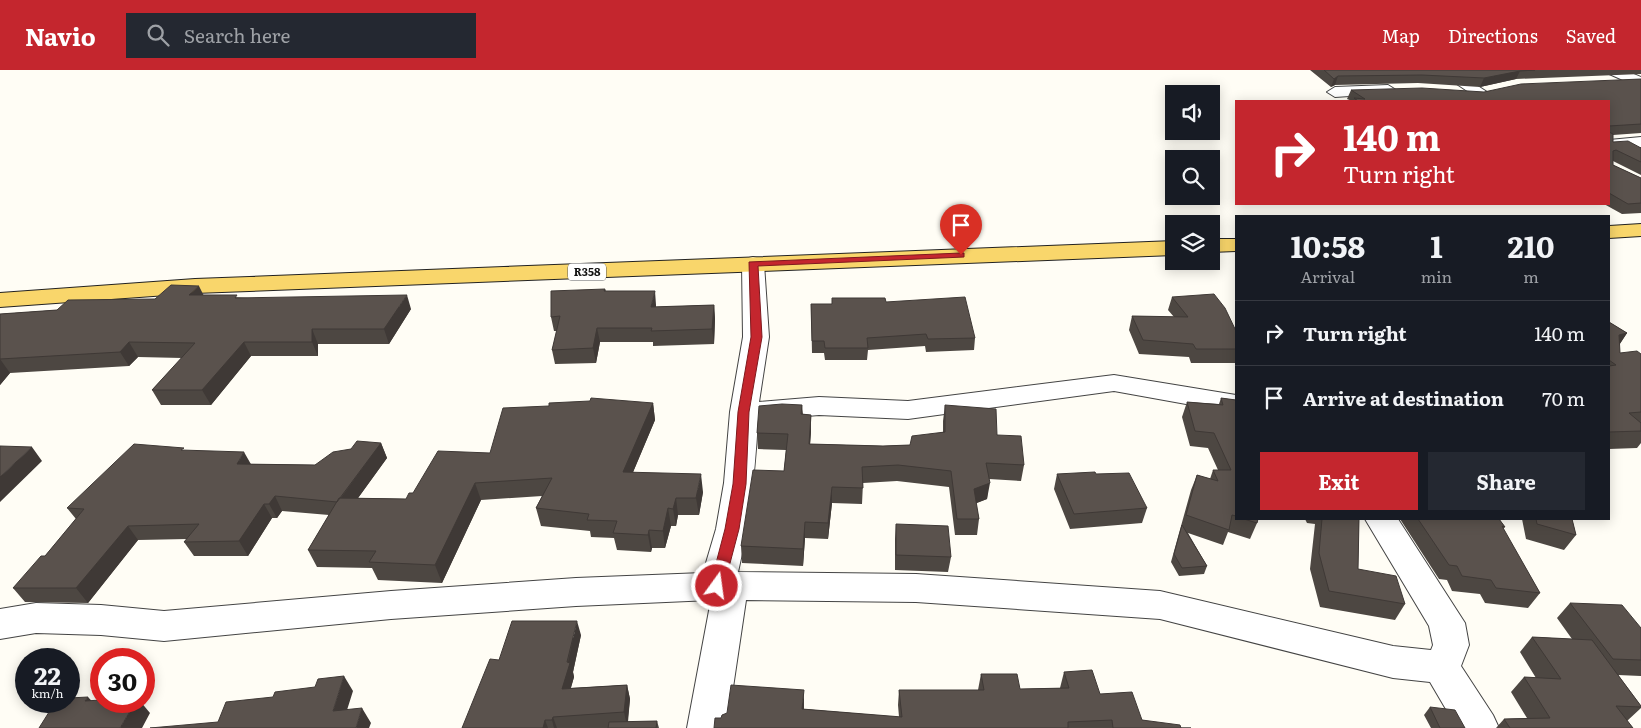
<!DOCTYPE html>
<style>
body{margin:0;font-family:Literata,serif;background:#242831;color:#f1f3f6;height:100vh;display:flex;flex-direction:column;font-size:19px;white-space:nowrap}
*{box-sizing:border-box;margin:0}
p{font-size:16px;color:#9ea1a6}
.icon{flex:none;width:28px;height:28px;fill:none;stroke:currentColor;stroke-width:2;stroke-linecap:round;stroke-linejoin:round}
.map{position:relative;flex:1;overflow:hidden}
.side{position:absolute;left:1235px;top:145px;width:375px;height:305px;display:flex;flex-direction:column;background:#171b24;border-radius:0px;box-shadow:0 2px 12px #0003}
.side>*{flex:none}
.top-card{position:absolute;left:1235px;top:30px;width:375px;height:105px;border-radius:0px;box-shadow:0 2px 12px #0003;background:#c4262e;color:#fff;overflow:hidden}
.tools{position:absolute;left:1165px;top:15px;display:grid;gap:10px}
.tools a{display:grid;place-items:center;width:55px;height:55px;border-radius:0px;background:#171b24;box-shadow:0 2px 12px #0003;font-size:25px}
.speed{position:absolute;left:15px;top:578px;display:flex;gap:10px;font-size:25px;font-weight:700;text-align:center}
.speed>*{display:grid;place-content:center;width:65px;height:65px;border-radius:50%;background:#171b24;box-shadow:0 2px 12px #0003;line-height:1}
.speed small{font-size:12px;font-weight:400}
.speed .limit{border:8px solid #d22;background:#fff;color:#111}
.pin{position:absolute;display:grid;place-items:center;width:42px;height:42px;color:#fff;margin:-51px -21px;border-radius:50% 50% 50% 0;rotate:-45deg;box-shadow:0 0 5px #0007}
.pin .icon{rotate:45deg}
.me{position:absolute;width:55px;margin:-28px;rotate:14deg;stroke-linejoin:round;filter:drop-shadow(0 0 4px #0008)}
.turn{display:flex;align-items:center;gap:18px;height:105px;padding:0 25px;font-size:22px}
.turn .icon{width:65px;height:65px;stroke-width:2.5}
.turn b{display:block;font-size:35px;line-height:42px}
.eta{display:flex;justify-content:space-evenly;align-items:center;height:85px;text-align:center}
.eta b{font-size:30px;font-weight:700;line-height:35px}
.cta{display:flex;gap:10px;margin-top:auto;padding:10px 25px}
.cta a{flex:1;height:58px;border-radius:0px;background:#c4262e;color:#fff;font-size:20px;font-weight:700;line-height:58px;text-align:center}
.cta a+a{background:#242831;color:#f1f3f6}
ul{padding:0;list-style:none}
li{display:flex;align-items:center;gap:15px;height:65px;padding:0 25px;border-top:1px solid #363941}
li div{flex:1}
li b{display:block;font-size:19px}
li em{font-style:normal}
header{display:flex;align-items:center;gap:30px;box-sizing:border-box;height:70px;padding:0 25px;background:#c4262e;color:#fff}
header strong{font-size:24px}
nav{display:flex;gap:28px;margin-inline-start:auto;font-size:18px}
.search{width:350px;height:45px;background:#242831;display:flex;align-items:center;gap:12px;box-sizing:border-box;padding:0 18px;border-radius:0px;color:#9ea1a6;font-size:19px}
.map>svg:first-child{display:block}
</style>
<header>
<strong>Navio</strong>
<div class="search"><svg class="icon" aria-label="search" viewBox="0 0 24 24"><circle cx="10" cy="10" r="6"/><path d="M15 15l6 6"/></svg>Search here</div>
<nav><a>Map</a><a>Directions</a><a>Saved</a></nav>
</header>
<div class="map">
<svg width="1641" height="658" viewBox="0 0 1641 658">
<rect width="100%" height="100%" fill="#fffdf5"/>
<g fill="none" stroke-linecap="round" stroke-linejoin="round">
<!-- minor casing -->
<g stroke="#444" stroke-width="2">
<path id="minor" d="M1436,0H1453L1501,31H1482Z
M1605,0H1624L1641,7V18L1607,3Z
M1388,15L1396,20L1394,23L1335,27L1327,22L1335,17Z
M1641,67V77L1609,80V70Z
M753,187L761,189L764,194L769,267L759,332L819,327L908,331L1114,305L1236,325V343L1114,321L908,349L819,345L758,350C755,402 750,451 738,502L916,504L1160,521L1393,576L1431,580L1433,575L1429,556L1365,449H1398L1465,553L1469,575L1461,596L1493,645L1499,658H1457L1430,612L1393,608L1160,549L916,532L746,530L727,658H687L711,530L576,536L391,549L164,571L101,565L36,563L0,569V539L36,533L101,535L164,541L391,521L576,508L703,503L716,459L724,413L730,342L743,267L742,194L745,189Z"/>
</g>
<!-- primary casing -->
<g stroke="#222" stroke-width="2">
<path id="primary" d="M1641,154V166L1609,168V156Z
M1211,169H1236V181L1211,182Z
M1174,171V185L195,223L0,237V223L195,209Z"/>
</g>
<!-- minor -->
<use href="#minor" fill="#fff" fill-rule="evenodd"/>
<!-- primary -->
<use href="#primary" fill="#f9d66b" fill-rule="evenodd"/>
</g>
<!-- wall -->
<path fill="#4d4742" d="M1310,0H1641V4L1516,9L1480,17L1418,13L1335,15L1331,17Z
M1641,9V63L1613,65V72L1641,78V105L1613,91V95L1641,108V143L1622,144L1604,134H1609V31H1352L1347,29L1351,20L1484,22Z
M605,219L606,221L656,235V237L714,235L715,249L714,274L653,276V272H600L596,293L555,294L552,280L557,261H554L551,247Z
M203,225L411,239L389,274H318V286H251L211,335H161L152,320L182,288L138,287L129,296L10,303L0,315V244L57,240L155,229Z
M1172,227L1236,261V293H1191L1189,287L1139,284L1129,260L1132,246L1174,247L1168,240Z
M832,228L886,232L975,268L974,280L926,282L925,276L868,280L867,290H825L824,283H812L811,234H832Z
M1609,252L1627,263L1619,275L1620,283L1641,284V373L1637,378L1609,379Z
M1221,328L1236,330V449H1258L1257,453L1250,469L1228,462L1223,475L1188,463L1207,496L1204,504L1179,506L1171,492L1191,420L1197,405L1210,409L1213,400H1218L1208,378L1190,376L1182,347L1187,332L1219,334Z
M653,333L655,350L633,402L703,422L699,445H678L676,456H671L665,478H652L651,482L617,480L614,468L591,467L590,461L541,456L536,438L542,426L481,430L442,513L378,510L372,498L317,497L308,480L329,445L282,441L277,448H272L248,486H194L184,472L187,469L138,470L88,533L25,532L13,518L45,486L76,449L67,438L186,381L251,394L315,395L351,379L381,373L387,388L358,428L406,429L413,423L490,383Z
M802,335L803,344L811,345V361L810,374L883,376L910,375L943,362V351L945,335L997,365L1024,395L1021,411L989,409L987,429L976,433L979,449L977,465H955L949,417L897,411L863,413L862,434L832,433L828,469L805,468L803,496L742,493L741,476L784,401L786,380L758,379L757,363Z
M1057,404L1147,438L1142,453L1070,459L1054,419Z
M1305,449H1359L1358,499L1405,534L1395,550L1320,537L1310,499L1315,454L1307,453Z
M1400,449H1499L1505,457L1503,459L1540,523L1528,538L1485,533L1480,524L1452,521L1447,510L1439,509Z
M1522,449H1572L1576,465L1564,480L1526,469Z
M896,454L951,487L948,502L895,500V469Z
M1570,533L1641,558V606L1618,605L1641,636V638L1627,651L1633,658H1496L1504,649L1527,648L1511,622L1524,607L1536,608L1520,582L1532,567L1572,569L1557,548Z
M581,565L573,602L574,607L571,618L627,615L630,629L628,652L657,651L659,658H462L499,590Z
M1064,602L1142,650L1181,658H1191H714L721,648L804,635V639L899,647L898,635L899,620H978L981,604L1020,619L1060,618Z
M1430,637L1465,658H1431L1424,645Z"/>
<!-- shaded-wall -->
<path fill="#3f3936" d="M1520,1L1516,9L1480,17L1484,8Z
M1338,6L1335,15L1331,17L1334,9Z
M199,216L206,230L189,225Z
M655,221L656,235L653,251L651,237Z
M407,225L411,239L389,274L384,259Z
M714,235L715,249L714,274L712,259Z
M597,258L600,272L596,293L593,278Z
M312,259L318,274V286L312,272Z
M1627,263L1616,280L1619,265Z
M129,272L138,287L129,296L120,282Z
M244,272L251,286L211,335L202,320Z
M0,289L10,303L0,315Z
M653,333L655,350L626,419L623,402Z
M811,345V361L809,390V374Z
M381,373L387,388L345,446L338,432Z
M32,377L42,391L0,432V407Z
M244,382L252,396L237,394Z
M701,404L703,422L699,445L696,428Z
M475,413L481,430L442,513L435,495Z
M990,413L987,429L972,435L974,419Z
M832,417V433L828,469V453Z
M275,426L282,441L277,448L269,434Z
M676,428L678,445L676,456L673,439Z
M264,434L272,448L248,486L239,471Z
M668,438L671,456L665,478L663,461Z
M805,452V468L803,496V479Z
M128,456L138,470L88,533L76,518Z
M649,460L652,478L651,482L648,465Z
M577,551L581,565L573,602L574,607L566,633L562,619Z
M344,606L353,621L342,656L333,641Z
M627,615L630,629L627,656L624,642Z
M804,620V635L803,654L802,639Z
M88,627L102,642L85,631Z
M136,631H140L150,643L142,658H120Z
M362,638L371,653L369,658H356Z
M553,647L557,658H554L552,650Z
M545,650L548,658H543Z"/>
<!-- building -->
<path fill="#5a524d" stroke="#3f3936" d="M1324,0H1535L1520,1L1484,8L1422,5L1338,6L1334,9Z
M1641,9V54L1609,56V31H1358L1354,28L1365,29L1351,20L1422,18L1484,22L1521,14Z
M1609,62L1613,64V72L1628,71L1641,78V92L1616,80L1613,81V95L1641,108V133L1628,134L1609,123Z
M171,215L199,216L189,225H237L235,228L407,225L384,259H312V272H244L202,320H152L195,273L129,272L120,282L0,289V244L57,240L68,230L155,229Z
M605,219L604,221H655L651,237L714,235L712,259L651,261L652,258H597L593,278L552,280L560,246L551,247V221Z
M1214,224L1225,238L1236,261V279H1196L1193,274L1143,270L1132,246L1188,247L1172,227Z
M965,227L975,268L928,269L926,264L867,268L868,278H825L824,271H812L811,234H832V228H885L886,232Z
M1609,252L1627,263L1619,265L1620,283L1637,281L1641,284V342L1629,343L1641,353V361L1609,362V296L1616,295L1609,290Z
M591,328L653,333L623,402L701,404L696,428H676L673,439L668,438L663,461L649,460L648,465L613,463L617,451L587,450L589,444L536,438L552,408L475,413L435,495L369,492L376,481L308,480L339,428L406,429L409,423H413L438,381L490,383L503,338L549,336V333L590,331Z
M1221,328L1236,330V446L1232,445L1229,460L1186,445L1197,405L1218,411L1213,400H1231L1214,363L1195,361L1187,332L1223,335Z
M782,334L802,335L801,344L811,345L809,374L883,376L910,375L912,366L945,362V335L996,339L997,365L1021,366L1024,395L986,393L990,413L974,419L979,449H957L951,401L898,395L862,397L863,418L832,417L828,453L805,452L803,479L741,476L753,400L784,401L788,364L757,363L759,336Z
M357,371L381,373L337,432L275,426L269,434H264L239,471L184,472L199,454L128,456L76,518H13L41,486H45L84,439L67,438L134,374L184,378L181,380L244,382L237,394L315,395L333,382L351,379Z
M0,376L32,377L0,407Z
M1095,402L1096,404L1129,403L1147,438L1074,444L1057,404Z
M1244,449H1258L1257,453Z
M1322,449H1359L1358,499L1396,506L1405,534L1329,521L1319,483Z
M1418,449H1499L1505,457L1502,456L1540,523L1496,518L1491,510L1462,506L1457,496L1449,495Z
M1536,449H1572L1576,465L1537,454Z
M896,454L948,456L951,487L896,485Z
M1182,455L1207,496L1182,498L1174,484Z
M1570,533L1622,535L1641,558V590L1613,589Z
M512,551H577L567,592L570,593L562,619L627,615L624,642L553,647L552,650H545L543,658H462L490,589L499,590Z
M1532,567L1592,570L1641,636V637L1616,636L1633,658H1510L1504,649L1550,648L1524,607L1561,609Z
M1092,600L1100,624L1132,622L1142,650L1180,655L1181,658H1191H1113L1112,650L1068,652V658H714L715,648H721L722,645L727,643L731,615L804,620L802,639L902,647L899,620H984L981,604H1017L1020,619L1069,618L1064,602Z
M344,606L333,641L362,638L356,658H150L218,652L226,632L273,627L275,622L315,617L318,609Z
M88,627L85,631L101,630V631H136L120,658H39L56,631H69V628Z
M1430,637L1455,640L1465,658H1440Z
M657,651L656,658H608L609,652Z"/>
<!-- route -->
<path fill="#c4262e" stroke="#7f191e" d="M961,183H964V187L758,196L762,267L749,342L746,414L739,459L724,516L722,520H712L710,516L725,459L733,414L738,342L751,267L749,192Z"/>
<g text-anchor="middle" stroke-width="5" stroke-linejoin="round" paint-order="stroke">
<!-- shield labels -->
<rect fill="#fff" stroke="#585858" stroke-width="1" x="568" y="193.5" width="38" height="17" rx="4"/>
<g font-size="11" font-weight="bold" fill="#111">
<text x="587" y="206">R358</text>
</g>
</g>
</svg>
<div class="tools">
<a><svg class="icon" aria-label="sound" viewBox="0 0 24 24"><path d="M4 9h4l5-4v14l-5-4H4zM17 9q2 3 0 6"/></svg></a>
<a><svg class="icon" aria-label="search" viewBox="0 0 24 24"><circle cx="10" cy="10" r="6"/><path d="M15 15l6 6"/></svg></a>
<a><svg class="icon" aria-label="layers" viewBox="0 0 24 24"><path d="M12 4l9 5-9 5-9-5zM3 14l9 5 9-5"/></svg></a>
</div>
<div class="speed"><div>22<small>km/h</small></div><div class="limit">30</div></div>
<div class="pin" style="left:961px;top:185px;background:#d93025"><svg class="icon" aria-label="arrive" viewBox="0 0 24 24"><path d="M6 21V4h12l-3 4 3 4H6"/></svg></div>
<svg class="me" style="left:717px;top:516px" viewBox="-20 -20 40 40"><circle r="17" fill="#c4262e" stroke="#fff" stroke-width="3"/><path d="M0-11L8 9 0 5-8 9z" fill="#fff"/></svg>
<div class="top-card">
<div class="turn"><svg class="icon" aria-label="right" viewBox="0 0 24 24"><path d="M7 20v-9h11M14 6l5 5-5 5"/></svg><div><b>140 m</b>Turn right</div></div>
</div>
<section class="side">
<div class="eta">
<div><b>10:58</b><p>Arrival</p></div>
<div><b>1</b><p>min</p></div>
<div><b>210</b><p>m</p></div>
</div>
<ul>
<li><svg class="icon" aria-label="right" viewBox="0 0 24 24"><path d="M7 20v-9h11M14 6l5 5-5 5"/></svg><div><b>Turn right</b></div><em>140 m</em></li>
<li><svg class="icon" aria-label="arrive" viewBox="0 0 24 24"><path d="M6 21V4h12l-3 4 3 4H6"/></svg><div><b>Arrive at destination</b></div><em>70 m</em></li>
</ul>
<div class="cta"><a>Exit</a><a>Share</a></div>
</section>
</div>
